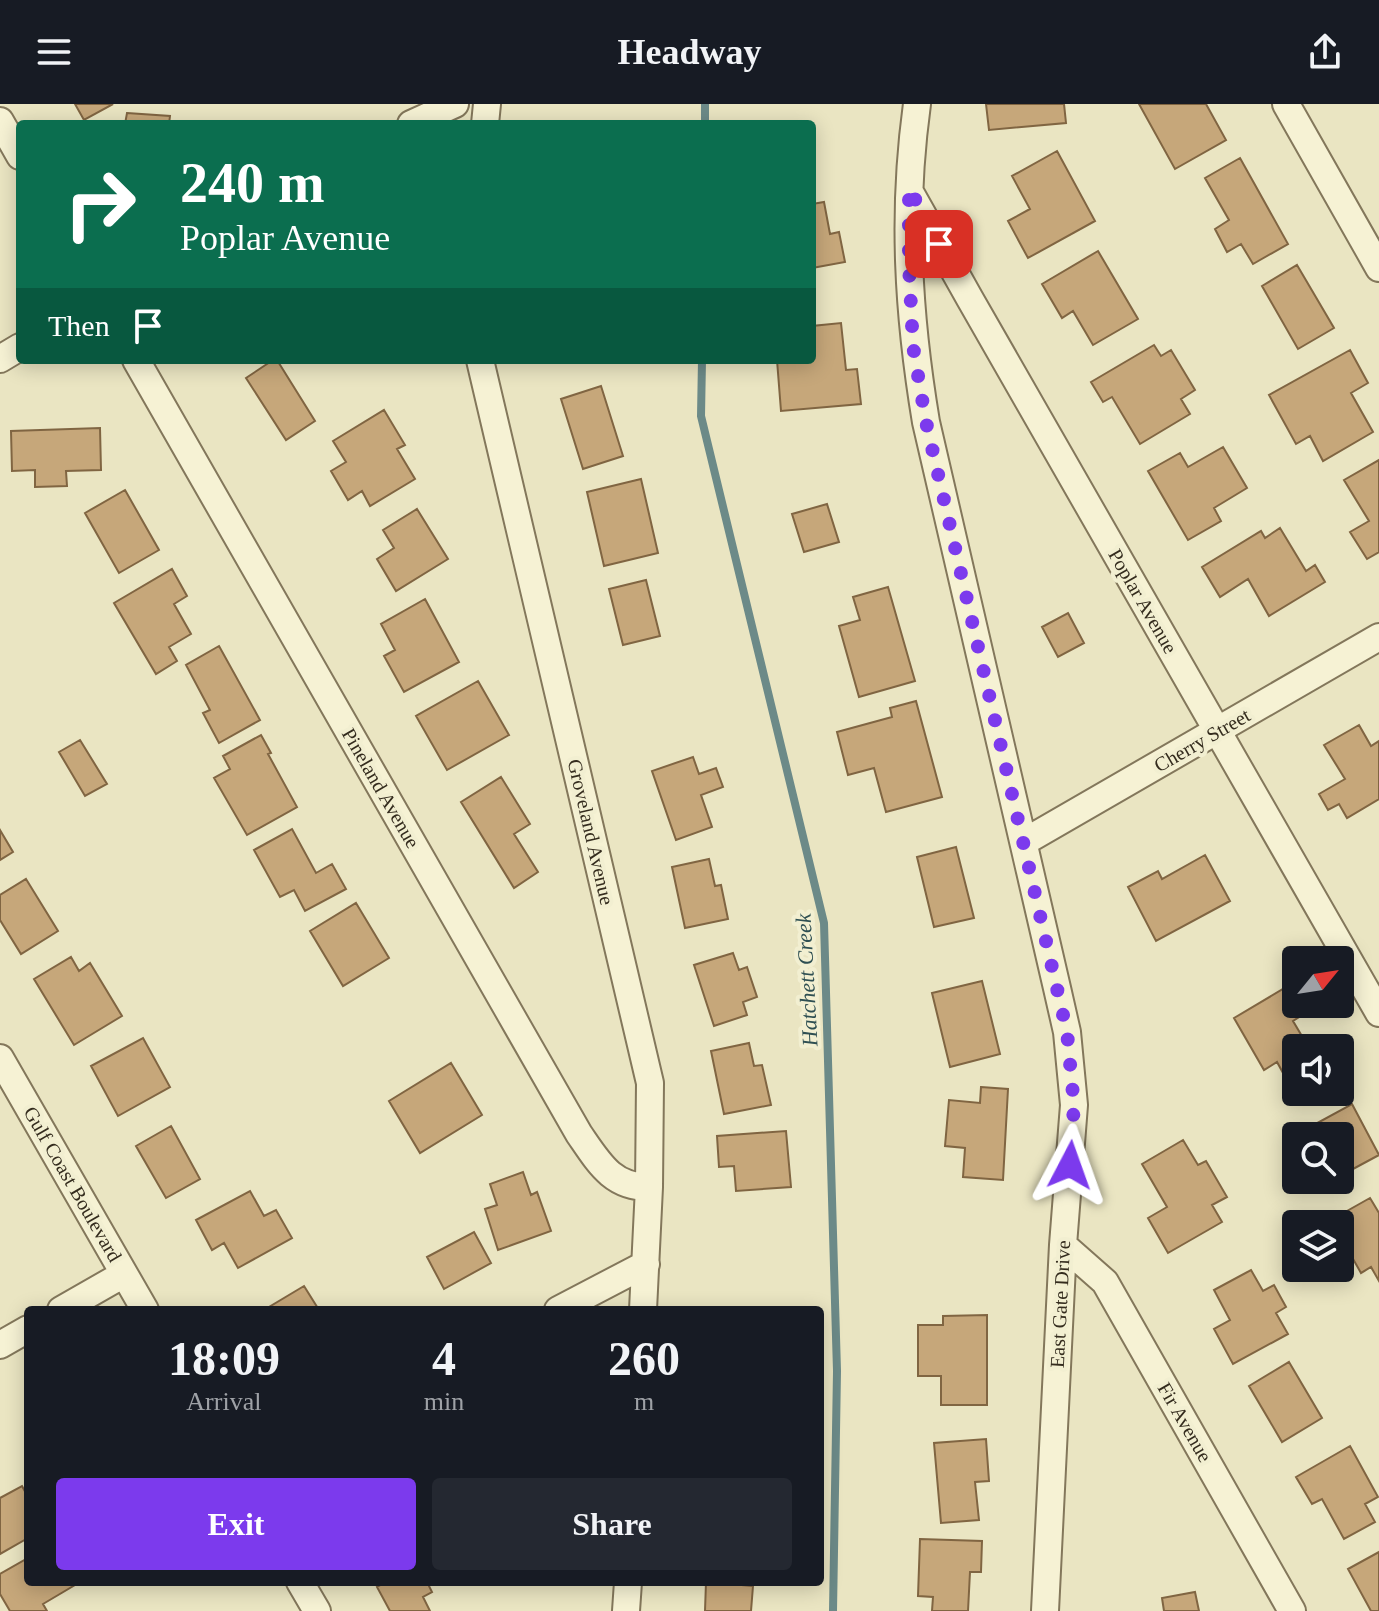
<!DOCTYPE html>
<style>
body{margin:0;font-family:Georgia,serif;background:#242831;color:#f1f3f6;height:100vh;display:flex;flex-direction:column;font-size:30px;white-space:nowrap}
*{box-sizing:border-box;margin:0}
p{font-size:26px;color:#9ea1a6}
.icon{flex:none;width:44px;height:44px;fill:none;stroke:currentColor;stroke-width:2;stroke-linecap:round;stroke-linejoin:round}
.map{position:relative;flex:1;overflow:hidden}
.panel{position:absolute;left:24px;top:1202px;width:800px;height:280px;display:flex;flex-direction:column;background:#171b24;border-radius:8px;box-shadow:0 4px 20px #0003}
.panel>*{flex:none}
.top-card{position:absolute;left:16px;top:16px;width:800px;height:244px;border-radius:8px;box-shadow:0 4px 20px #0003;background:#0b6e4f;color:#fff;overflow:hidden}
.needle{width:52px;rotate:60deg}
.tools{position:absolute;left:1282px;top:842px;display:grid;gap:16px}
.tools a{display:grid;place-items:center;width:72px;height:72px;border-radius:8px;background:#171b24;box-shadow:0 4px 20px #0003;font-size:40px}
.pin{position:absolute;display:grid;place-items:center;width:68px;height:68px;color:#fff;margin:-34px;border-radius:16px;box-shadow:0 4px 12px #0006}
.me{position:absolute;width:88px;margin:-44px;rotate:4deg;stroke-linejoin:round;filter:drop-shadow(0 0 6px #0008)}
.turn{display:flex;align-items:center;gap:28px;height:168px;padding:0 32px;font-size:36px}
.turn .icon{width:104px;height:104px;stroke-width:2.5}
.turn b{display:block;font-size:56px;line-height:68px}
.then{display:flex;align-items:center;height:76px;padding:0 32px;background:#0003;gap:16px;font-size:30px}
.eta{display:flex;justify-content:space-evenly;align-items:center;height:136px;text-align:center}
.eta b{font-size:48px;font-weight:800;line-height:56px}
.button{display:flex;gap:16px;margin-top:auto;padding:16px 32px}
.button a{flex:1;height:92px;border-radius:8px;background:#7c3aed;color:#fff;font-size:32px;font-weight:800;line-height:92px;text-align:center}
.button a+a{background:#242831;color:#f1f3f6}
header{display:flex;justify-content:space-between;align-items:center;height:104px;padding:0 32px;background:#171b24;font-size:36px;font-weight:800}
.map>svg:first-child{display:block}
</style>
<header><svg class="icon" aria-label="menu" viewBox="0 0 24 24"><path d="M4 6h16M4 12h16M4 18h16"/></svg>Headway<svg class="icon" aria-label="share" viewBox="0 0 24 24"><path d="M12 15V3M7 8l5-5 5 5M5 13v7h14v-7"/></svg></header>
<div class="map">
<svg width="1379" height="1507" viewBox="0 0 1379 1507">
<rect width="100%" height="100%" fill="#eae5c2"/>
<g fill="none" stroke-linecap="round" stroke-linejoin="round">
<!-- stream -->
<path stroke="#6c8a88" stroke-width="8" d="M705,20V0
M702,256L701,312L824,819L837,1267L833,1507"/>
</g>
<!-- building -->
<path fill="#c6a77a" stroke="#806542" stroke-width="2" d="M75,0H113L84,16Z
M986,0H1064L1066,19L989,26Z
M1139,0H1206L1226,36L1175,65Z
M127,9L170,12L169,20H125Z
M1057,47L1095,117L1028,154L1008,117L1030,105L1012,72Z
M1240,54L1288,140L1253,160L1241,140L1227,148L1215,125L1229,116L1205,74Z
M824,98L830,130L839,128L845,158L812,164V100Z
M1098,147L1138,215L1093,241L1073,207L1062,214L1042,180Z
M1297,161L1334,224L1298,245L1262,182Z
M841,219L846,266L857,265L861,300L781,307L777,256H812V222Z
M1154,241L1161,252L1171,246L1195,286L1181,295L1190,310L1140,340L1112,293L1103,298L1091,278Z
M1350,246L1368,279L1351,289L1373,328L1323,357L1310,332L1296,340L1269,291Z
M273,256H277L315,317L286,336L246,274Z
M601,282L623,352L583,365L561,295Z
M384,306L405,341L397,345L415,375L370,402L362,387L348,396L331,367L346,358L333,337Z
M100,324L101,366L66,367L67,382L35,383V366L12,367L11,327Z
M1223,343L1247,384L1214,404L1221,417L1188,436L1148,367L1180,349L1188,363Z
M1379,356V448L1367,455L1350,428L1369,417L1344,376Z
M641,375L658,449L604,462L587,388Z
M125,386L159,446L119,469L85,409Z
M827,400L839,438L804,448L792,410Z
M417,405L448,455L396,487L377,455L394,444L383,426Z
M1280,424L1306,467L1315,461L1325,478L1269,512L1248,475L1220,493L1202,463L1261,427L1265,434Z
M172,465L187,492L174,500L191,530L169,543L177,557L156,570L114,499Z
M646,476L660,532L623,541L609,485Z
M888,483L915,577L859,593L839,522L860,516L853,493Z
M425,495L459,558L404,588L384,552L395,546L381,520Z
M1068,509L1084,539L1058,553L1042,523Z
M219,542L260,616L219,639L203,609L210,606L186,561Z
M478,577L509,631L447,666L416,612Z
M916,597L942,693L886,708L874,664L848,671L837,628L892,613L890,604Z
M1359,621L1371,642L1379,637V695L1347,714L1339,700L1328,706L1319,690L1345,675L1324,641Z
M261,631L271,649L268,650L297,703L247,731L214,674L230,665L223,652Z
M80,636L107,680L85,692L59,648Z
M693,653L699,670L716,664L723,683L701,691L712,723L676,736L652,667Z
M501,673L530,720L514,730L538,768L514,784L461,698Z
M292,725L316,769L332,760L346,785L305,807L294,786L280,793L254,746Z
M0,726L13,748L0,756Z
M956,743L974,814L934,823L917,753Z
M1205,751L1230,797L1156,837L1128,783L1158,767L1162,775Z
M709,755L715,782L721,781L728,815L685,824L672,763Z
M26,775L58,827L21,850L0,816V791Z
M356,799L389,854L343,882L310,827Z
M733,849L739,866L747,863L757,893L743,898L747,911L714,922L694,861Z
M71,853L79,867L90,859L122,912L74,941L34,875Z
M982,877L1000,950L950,963L932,889Z
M1288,882L1304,910L1293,917L1309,944H1296V973L1288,978L1277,958L1264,966L1234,914Z
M143,934L170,983L118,1012L91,962Z
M749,939L754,962L762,961L771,1001L724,1010L711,947Z
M451,959L482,1011L420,1049L389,997Z
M981,983L1008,985L1003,1076L963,1073L965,1044L945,1042L949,996L980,999Z
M1352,1000L1379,1051L1340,1072V1032H1315L1310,1023Z
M171,1022L200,1075L166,1094L136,1042Z
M786,1027L791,1083L736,1087L734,1062L719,1063L717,1032Z
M1183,1036L1198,1061L1206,1057L1227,1093L1212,1101L1222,1118L1168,1149L1148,1114L1167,1103L1142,1060Z
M523,1068L531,1091L537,1088L551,1127L498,1146L485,1105L497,1101L490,1080Z
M250,1087L264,1112L276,1106L292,1134L238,1164L224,1139L212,1146L196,1116Z
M1370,1094L1379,1109V1177L1371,1163L1361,1169L1340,1132V1120H1334L1331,1116Z
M474,1128L491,1159L444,1185L427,1153Z
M1251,1166L1263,1187L1274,1181L1286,1203L1276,1209L1288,1230L1233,1260L1214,1225L1230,1216L1214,1186Z
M304,1182L319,1206H264Z
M987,1211V1301H941V1272H918V1221H943V1212Z
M1289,1258L1322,1314L1282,1338L1249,1282Z
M986,1335L989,1377L975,1378L979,1416L941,1419L934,1339Z
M1350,1342L1378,1393L1365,1400L1375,1418L1344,1435L1322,1395L1312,1400L1296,1373Z
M22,1382L28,1393V1434L0,1450V1394Z
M920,1435L982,1437L981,1468H970L968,1507H932L933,1493L918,1492Z
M1379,1448V1507H1371L1348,1465Z
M28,1454V1478H80L43,1500L47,1507H10L0,1490V1470Z
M386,1478H427L432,1488L423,1493L430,1507H390L377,1483Z
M706,1478L753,1482L751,1507H705Z
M1195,1488L1199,1507H1164L1162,1494Z"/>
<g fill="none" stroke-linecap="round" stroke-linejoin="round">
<!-- street casing -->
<g stroke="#83775b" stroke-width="30">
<path id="street" d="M917,0C902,109 908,210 926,318L1057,884L1067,928L1074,1001L1063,1141L1045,1507
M1286,0L1379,164
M0,17L20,52
M411,20L455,0
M485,20L487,0
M910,88L970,195L1379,909
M0,255L20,243
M136,256L579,1030C599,1059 612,1083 649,1083
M480,256L650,979L649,1083L643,1206
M1024,738L1379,533
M0,954L145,1206
M1063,1141L1105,1178L1292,1507
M61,1206L124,1170
M558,1206L646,1160
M0,1241L28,1225
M300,1478L317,1507
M626,1507L628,1478"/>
</g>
<!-- street -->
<use href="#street" stroke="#f6f2d4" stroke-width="26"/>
</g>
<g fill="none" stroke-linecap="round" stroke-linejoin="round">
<!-- route -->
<path stroke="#7c3aed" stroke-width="14" stroke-dasharray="0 25.2" d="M939,140L909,84V161L913,242L926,318L1067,928L1074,1001L1070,1061"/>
</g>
<g text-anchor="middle" stroke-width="8" stroke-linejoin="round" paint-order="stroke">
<!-- street labels -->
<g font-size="20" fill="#342c1e" stroke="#f2efd1">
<text transform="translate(1143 497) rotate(60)" y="7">Poplar Avenue</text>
<text transform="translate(1202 636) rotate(-30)" y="7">Cherry Street</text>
<text transform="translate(381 684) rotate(60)" y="7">Pineland Avenue</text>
<text transform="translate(591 728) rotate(77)" y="7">Groveland Avenue</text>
<text transform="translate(73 1080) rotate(60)" y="7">Gulf Coast Boulevard</text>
<text transform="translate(1060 1200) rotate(-87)" y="7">East Gate Drive</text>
<text transform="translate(1185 1318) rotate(60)" y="7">Fir Avenue</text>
</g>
<!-- water labels -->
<g font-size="22" font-style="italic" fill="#2e4f52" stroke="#f2efd1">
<text transform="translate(806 876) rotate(-93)" y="8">Hatchett Creek</text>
</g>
</g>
</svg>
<div class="tools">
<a><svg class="needle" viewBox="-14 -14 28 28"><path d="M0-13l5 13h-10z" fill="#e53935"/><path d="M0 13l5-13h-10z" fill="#9ea1a6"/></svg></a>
<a><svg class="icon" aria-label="sound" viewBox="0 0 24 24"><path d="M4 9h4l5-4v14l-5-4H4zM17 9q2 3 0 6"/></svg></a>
<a><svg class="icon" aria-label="search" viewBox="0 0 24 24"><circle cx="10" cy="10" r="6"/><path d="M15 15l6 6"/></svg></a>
<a><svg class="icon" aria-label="layers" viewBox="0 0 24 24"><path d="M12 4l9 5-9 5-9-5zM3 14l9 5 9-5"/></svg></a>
</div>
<div class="pin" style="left:939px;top:140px;background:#d93025"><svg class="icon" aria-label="arrive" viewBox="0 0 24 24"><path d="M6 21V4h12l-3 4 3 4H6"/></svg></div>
<svg class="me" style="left:1070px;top:1061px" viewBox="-20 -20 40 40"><path d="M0-17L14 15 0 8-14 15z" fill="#7c3aed" stroke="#fff" stroke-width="4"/></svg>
<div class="top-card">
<div class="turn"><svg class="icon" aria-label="right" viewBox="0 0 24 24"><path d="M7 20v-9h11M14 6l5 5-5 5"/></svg><div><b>240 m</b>Poplar Avenue</div></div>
<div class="then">Then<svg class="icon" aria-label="arrive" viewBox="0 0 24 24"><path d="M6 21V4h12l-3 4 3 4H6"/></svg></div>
</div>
<section class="panel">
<div class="eta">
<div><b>18:09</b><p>Arrival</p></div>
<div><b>4</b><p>min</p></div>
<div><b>260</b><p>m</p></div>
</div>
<div class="button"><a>Exit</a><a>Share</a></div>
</section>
</div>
